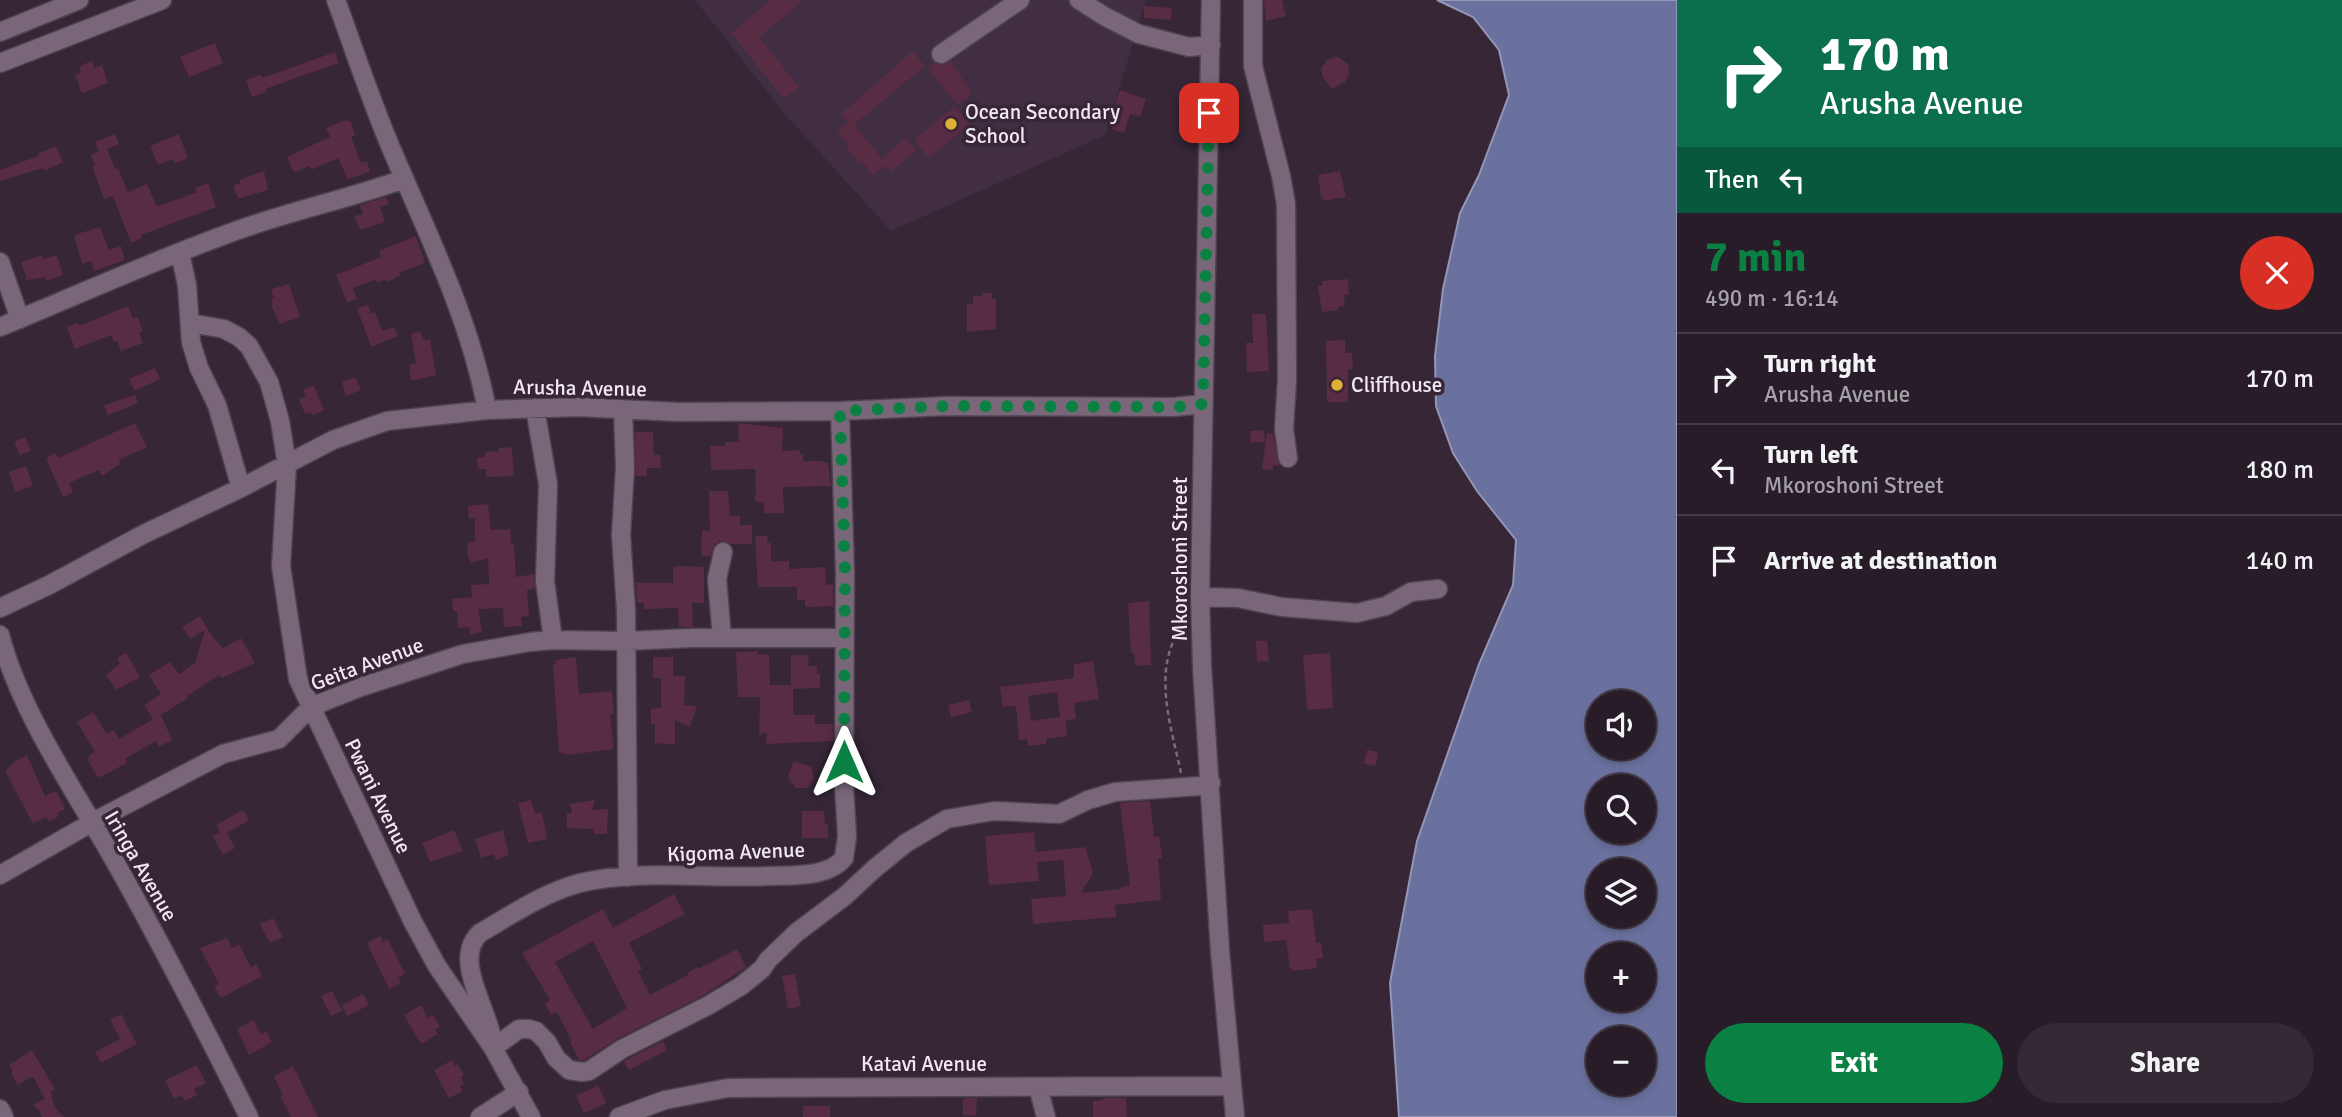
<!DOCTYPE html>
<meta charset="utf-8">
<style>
body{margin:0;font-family:Signika,sans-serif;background:#342934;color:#f1f3f6;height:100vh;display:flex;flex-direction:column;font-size:26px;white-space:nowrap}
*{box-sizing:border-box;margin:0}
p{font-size:23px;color:#a5a1a8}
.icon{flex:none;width:38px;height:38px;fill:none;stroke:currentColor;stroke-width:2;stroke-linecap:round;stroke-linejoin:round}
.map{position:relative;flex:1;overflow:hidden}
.drawer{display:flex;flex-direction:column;background:#281c28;width:665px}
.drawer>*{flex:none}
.top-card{background:#0b6e4f;color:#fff;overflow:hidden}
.tools{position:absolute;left:1586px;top:690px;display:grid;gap:14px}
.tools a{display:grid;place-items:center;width:70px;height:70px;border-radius:50%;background:#281c28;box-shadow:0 4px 10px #0003,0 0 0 2px #443a45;font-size:35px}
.pin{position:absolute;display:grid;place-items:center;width:60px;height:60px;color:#fff;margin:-30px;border-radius:14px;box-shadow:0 4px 10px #0006}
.me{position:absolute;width:77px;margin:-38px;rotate:0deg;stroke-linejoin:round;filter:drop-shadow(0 0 5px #0008)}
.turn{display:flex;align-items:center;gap:24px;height:147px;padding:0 28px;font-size:32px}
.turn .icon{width:91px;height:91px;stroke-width:2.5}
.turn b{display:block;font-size:49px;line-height:60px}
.then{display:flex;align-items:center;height:66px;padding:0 28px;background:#0003;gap:14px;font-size:26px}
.round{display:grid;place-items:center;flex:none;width:74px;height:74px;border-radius:37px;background:#342934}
.head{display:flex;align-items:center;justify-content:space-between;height:119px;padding:0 28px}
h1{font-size:42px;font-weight:700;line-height:52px;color:#0b8043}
.primary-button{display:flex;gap:14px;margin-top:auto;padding:14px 28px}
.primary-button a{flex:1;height:80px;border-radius:42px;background:#0b8043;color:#fff;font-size:28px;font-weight:700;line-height:80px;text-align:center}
.primary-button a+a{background:#342934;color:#f1f3f6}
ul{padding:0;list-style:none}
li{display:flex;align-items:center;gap:21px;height:91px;padding:0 28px;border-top:2px solid #443a45}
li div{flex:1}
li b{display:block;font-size:26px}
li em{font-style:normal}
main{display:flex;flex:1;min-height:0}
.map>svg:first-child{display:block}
</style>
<main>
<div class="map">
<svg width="1677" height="1117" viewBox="0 0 1677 1117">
<rect width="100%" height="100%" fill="#362636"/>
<!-- built -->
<path fill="#422e43" d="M695,0H1146L1105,135L891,231L784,113Z"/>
<!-- water -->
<path fill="#6b719e" stroke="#9495b7" stroke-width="2" fill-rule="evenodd" d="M1437,0H1677V1117H1399L1390,983L1417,841L1479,664L1513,585L1516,540L1477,491L1453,453L1436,406L1435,356L1443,289L1460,213L1479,175L1509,95L1499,50L1473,17ZM1598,702H1643V747H1598ZM1598,786H1643V831H1598ZM1598,870H1643V915H1598ZM1598,954H1643V999H1598ZM1598,1038H1643V1083H1598Z"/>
<!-- building -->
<path fill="#582c42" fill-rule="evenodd" d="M771,0H804L759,37L799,87L784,99L731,33Z
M1264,0H1282L1286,16L1266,21Z
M1144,6L1172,8L1171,20L1144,18Z
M215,43L223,63L189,77L180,57Z
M913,51L925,66L854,125L882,159L906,138L916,150L891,172L885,165L874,175L862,162L860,164L846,146L848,144L837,131L848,122L841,114Z
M335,52L339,63L287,81L266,89L267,92L252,97L246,80L261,75L262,78Z
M1336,56L1348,64L1349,74L1345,82L1332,89L1323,78L1321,68L1327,60Z
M92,61L94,68L102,65L108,83L82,93L75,75L81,73L79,66Z
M951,61L972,94L958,105L927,68L934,63L943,65Z
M1120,90L1146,99L1140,117L1130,114L1124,133L1112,129L1116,118L1111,116Z
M955,106L970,124L929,158L914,140Z
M346,120L351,122L355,135L351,137L361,163L367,161L370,172L348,179L338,158L311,170L310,166L295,172L292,169L287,157L330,137L326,128Z
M115,134L119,144L107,149L115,169L118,168L128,192L147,184L156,205L159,206L197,192L195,188L208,183L216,207L141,235L142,238L131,243L113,196L104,199L92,166L95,165L91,155L99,151L95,142Z
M179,134L188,158L175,163L173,159L158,165L150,146Z
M56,146L63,162L44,171L43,168L0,181V170L38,156L37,154Z
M264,171L268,190L238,199L233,186L240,183L239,180Z
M1340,171L1346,197L1323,201V197H1321L1318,175Z
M386,197L389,204L380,207L385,222L360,230L354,216L363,214L360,205Z
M100,227L109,250L121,246L125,260L94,271L91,261L82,264L74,235Z
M416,236L425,263L399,273L400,276L386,282L385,280L377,283L376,279L353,288L357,299L347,302L336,275L381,257L379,251Z
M42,255V259L57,255L63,275L46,281L45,277L27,280L21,262Z
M1348,279L1349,294L1344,295L1345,306L1338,307V310L1322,312L1318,286H1322V281Z
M289,284L300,317L280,324L271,305H273L271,299L274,298L271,289Z
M982,293H992V299H996V329L967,332V304H973V296H982Z
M368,305L371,314L375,312L382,331L394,327L398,336L371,347L357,308Z
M128,306L133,319L138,317L143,332L139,333L143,343L121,351L117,341L114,342L111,335L75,349L67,327L78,323L79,326Z
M1252,314H1266L1269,371L1247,372L1246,343H1253Z
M420,331L424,340L430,339L436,375L411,381L409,365L416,363L411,334Z
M1345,340V353H1352L1353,369H1348V402H1327L1326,341Z
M155,368L160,379L134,391L129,379Z
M355,377L361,390L346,396L342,382Z
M314,385L324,410L313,415L312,412L305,414L299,399L306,396L303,390Z
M135,395L138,403L108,415L104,405Z
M135,423L147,447L119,460L120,464L102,476L99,470L69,483L73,492L63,497L46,458L56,453L58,458Z
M738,423L783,428L782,451L800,450V454H803V461H823V463H828L831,486L783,487L784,513H764V502L757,503L754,497L756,493L755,469L711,470L710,446H725V442H739Z
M1264,430L1265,442L1251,443L1250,431Z
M635,432H653L654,455H660L661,468H647V476H636Z
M1267,433L1273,434L1279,464L1278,466L1273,465V470L1262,469Z
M25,437L31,451L20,455L14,442Z
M512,447L514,476L486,477V469H478L477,458L485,457V452L499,451V448Z
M26,466L33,486L15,492L9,472Z
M709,491H728L730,516H740V525H752V544H731L720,541L714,545L711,556H701L702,530L710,531Z
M488,504L491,530L510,529L511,544H514L516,577L534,574L535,588L527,590L529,616L521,617L522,626L504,627L503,608L478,609L482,632L470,635L469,627L458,628L457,611H453L452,599L472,597L471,585L489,584L488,558L471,563L467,553L468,542H475V518L469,519L468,506Z
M755,536H768L767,543H771V561H789V569L825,567L826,585L833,584V606L805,607V600H797V587H758Z
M679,566L704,567V603H692L693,627H679L678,608L644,609V603H637L636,583H673V567Z
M1149,601L1151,665L1135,666L1134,653H1131L1128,603Z
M200,616L212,636L223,648L241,638L255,663L222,678L219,675L187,696L188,698L161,715L172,740L159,747L156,741L125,759L127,763L98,778L88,761L89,755L95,752L77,722L93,712L107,734L114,730L119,739L153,719L144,705L161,694L149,675L170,662L179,674L195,663L205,630L190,639L182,627Z
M1256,641H1267L1269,661L1257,662Z
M758,651V655L769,654L770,685H791V655H808L809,666H817V674H820V688L793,689V715H815V724H833V741L766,744L767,733L759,734L760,697H738L736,652Z
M126,653L140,677L116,690L106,675L120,663L117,658Z
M1330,653L1333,708L1307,710L1303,655Z
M576,657L579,694L612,691L614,714L610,715L614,749L568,755L559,752L553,665H556L555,660Z
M653,657H673V676H685L684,705L697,706L690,727L675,720V745L655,743V724H651V709L661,708V678H653Z
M1093,661L1099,699L1074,703L1076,719L1066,720L1067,736L1046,739V744L1028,746L1027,739L1019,740L1016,706L1003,707L1000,687L1074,678V664ZM1057,692L1060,717L1031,721L1028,696Z
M969,700L972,712L951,717L948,705Z
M1367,750L1378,752L1376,766L1364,764Z
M27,755L45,796L56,791L65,809L57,813L59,816L49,822L46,817L33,824L5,771L14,762Z
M794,761L811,767L814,778L808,788H796L789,779V773Z
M531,800L535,814L542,812L547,839L528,843L518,803Z
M595,800L592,810L608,809L607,834H594V829L567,828V813H572L570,804Z
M1150,801L1154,837L1159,836L1162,858H1158L1161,900L1115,905L1116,917L1033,924L1031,899L1066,896L1063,860L1037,862L1039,881L989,885L985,836L1034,832L1036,852L1085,847L1093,873L1081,893L1121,889V887L1130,886L1120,803Z
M243,810L249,820L227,833L235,848L223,855L213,836L220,832L216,825Z
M802,811H824L825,824H828V838H802Z
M454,830L463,851L430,862L422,843Z
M503,830L509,855L496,860L494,854L481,858L475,839Z
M674,894L685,914L629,943L642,969L638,971L650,995L688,975L687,973L697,967L698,969L737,949L746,967L704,995L617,1039L584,1060H579L570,1042L572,1041L557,1012L551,1015L545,1003L550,1000L522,953L603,909L613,928ZM593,941L627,1008L593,1029L555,962Z
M1312,909L1316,943H1321L1323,958L1316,959L1317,968L1294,971L1290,968L1286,940L1264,942L1263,925L1289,923L1288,911Z
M273,918L283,937L270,943L260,924Z
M380,936L383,942L388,939L405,974L398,978L401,983L389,989L367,943Z
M227,938L232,948L239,944L251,967L256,964L262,976L221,998L214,986L219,984L200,948Z
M795,974L801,1006L788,1009L782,976Z
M332,991L342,1011L331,1016L321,996Z
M363,994L369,1005L347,1016L342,1005Z
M421,1005L428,1018L433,1015L440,1027L435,1030L438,1034L421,1044L404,1015Z
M121,1014L137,1044L101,1063L95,1052L120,1039L110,1020Z
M253,1020L261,1034L266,1031L272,1042L249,1055L237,1029Z
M663,1041L667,1050L629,1070L624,1061Z
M32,1050L55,1089L51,1091L53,1101L55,1108L64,1117H42L39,1110L33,1105L45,1099L34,1078L30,1077L18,1085L11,1073L13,1072L9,1065Z
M452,1060L455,1066L458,1064L464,1076L461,1077L464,1084L460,1086L463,1091L449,1098L434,1070Z
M197,1065L206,1083L194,1089L197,1095L185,1101L182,1095L174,1099L165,1080Z
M293,1066L318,1117H291L280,1096L283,1095L274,1076Z
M598,1085L606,1103L584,1113L576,1096Z
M966,1098H977L976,1116L963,1115V1100Z
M1103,1098H1126L1127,1117H1093V1101L1103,1100Z
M803,1106H830V1117H803Z"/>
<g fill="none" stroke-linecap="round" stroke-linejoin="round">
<!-- minor casing -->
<g stroke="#504350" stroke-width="21">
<path id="minor" d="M336,0C355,52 372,104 394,155C430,239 470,320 487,410
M1079,0L1104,16L1139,34L1189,47L1211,45
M1211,0L1200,597L1202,666L1220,951L1235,1117
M1253,0V66L1281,176L1286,204L1287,379L1284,429L1288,458
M0,32L79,0
M941,54L1020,0
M0,63L162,0
M180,253L187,285L191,342L199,368L217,405L241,488
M0,262L20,319
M190,323L224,329L239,337L249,346L269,382L280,421L287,465L281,566L298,679L413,922L437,966L493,1048L531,1117
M0,327C80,294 159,258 241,229C295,210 351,198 404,179
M535,408L548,484L545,581L553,640
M623,410L625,468L621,535L626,610L628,877
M1200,597L1238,598L1282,607L1357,613L1386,606L1411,592L1438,589
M0,608L49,585L144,534L241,488L333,440L387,421L487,410L578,407L678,412L840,411L947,406L1174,407L1203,404
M0,635C21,715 78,795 118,867C164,949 207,1033 249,1117
M722,638L717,579L723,552
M0,875L91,823L223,754L279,739L310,708L323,702L361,687L463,654L530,642L553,640L625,641L691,638H844
M493,1048C493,1014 450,961 480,933C511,915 545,892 580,883C637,869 709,879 768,876C791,875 828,878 844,858L847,836L844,786L845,572L840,411
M493,1048L519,1029H529L536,1031L547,1042L556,1058L569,1070L582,1072L589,1071L622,1049L709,1005L741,986L762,969L768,960L796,933L845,896L874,869L906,843L947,819L994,811L1059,814L1088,800L1115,792L1200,786L1211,783
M1038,1087L1046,1117
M0,1109L4,1117
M480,1117L519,1092
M619,1117L665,1100L728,1088L1232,1086"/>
</g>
<!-- path -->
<path stroke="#7a6c7a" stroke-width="2.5" stroke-dasharray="5 3.5" stroke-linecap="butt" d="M1181,773C1171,726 1150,666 1184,624"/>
<!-- minor -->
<use href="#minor" stroke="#796779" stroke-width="18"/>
</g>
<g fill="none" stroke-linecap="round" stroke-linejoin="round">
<!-- route -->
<path stroke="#0b8043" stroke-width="12" stroke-dasharray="0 21.6" d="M844,762L845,572L840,411L947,406L1174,407L1203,404L1209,113"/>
</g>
<!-- markers -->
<g fill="#e0b034" stroke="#362636" stroke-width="2.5">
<circle cx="951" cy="124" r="7"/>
<circle cx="1337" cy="385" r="7"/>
</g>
<g text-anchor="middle" stroke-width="7" stroke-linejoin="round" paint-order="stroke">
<!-- poi labels -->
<g font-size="21" fill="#f2e8f2" stroke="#362636" text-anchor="start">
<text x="965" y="119">Ocean Secondary<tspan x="965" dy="24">School</tspan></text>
<text x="1351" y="392">Cliffhouse</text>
</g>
<!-- street labels -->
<g font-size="21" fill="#f2e8f2" stroke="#362636">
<text transform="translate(580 388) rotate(1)" y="7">Arusha Avenue</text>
<text transform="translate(1180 559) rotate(-90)" y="7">Mkoroshoni Street</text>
<text transform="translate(367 664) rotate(-20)" y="7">Geita Avenue</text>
<text transform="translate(378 796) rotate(64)" y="7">Pwani Avenue</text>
<text transform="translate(736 852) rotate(-2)" y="7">Kigoma Avenue</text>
<text transform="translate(141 866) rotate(60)" y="7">Iringa Avenue</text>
<text x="924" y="1071">Katavi Avenue</text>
</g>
</g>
</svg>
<div class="tools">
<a><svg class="icon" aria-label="sound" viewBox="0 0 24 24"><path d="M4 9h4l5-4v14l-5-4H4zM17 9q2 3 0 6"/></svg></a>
<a><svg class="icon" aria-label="search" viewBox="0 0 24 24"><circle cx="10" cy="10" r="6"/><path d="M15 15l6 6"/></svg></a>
<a><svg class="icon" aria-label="layers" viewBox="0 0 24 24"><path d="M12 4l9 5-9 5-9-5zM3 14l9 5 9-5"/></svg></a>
<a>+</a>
<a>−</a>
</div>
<div class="pin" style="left:1209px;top:113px;background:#d93025"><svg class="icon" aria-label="arrive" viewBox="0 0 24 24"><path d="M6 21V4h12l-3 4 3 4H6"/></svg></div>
<svg class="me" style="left:844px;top:762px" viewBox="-20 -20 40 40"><path d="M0-17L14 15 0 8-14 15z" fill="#0b8043" stroke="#fff" stroke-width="4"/></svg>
</div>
<section class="drawer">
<div class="top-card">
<div class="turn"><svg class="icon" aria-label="right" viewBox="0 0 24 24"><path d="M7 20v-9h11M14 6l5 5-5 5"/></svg><div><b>170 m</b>Arusha Avenue</div></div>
<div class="then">Then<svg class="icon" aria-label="left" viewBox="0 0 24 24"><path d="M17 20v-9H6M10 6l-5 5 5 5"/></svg></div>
</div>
<div class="head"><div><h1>7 min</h1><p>490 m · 16:14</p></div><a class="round" style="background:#d93025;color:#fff"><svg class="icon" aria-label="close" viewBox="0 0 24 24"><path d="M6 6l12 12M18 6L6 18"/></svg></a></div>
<ul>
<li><svg class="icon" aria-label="right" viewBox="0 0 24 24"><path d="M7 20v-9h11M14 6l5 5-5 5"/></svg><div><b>Turn right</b><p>Arusha Avenue</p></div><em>170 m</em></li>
<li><svg class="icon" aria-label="left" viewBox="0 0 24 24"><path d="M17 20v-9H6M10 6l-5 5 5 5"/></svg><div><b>Turn left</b><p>Mkoroshoni Street</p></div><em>180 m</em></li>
<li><svg class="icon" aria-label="arrive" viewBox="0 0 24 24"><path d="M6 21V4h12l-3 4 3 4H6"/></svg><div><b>Arrive at destination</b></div><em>140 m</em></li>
</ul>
<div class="primary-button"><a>Exit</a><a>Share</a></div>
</section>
</main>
